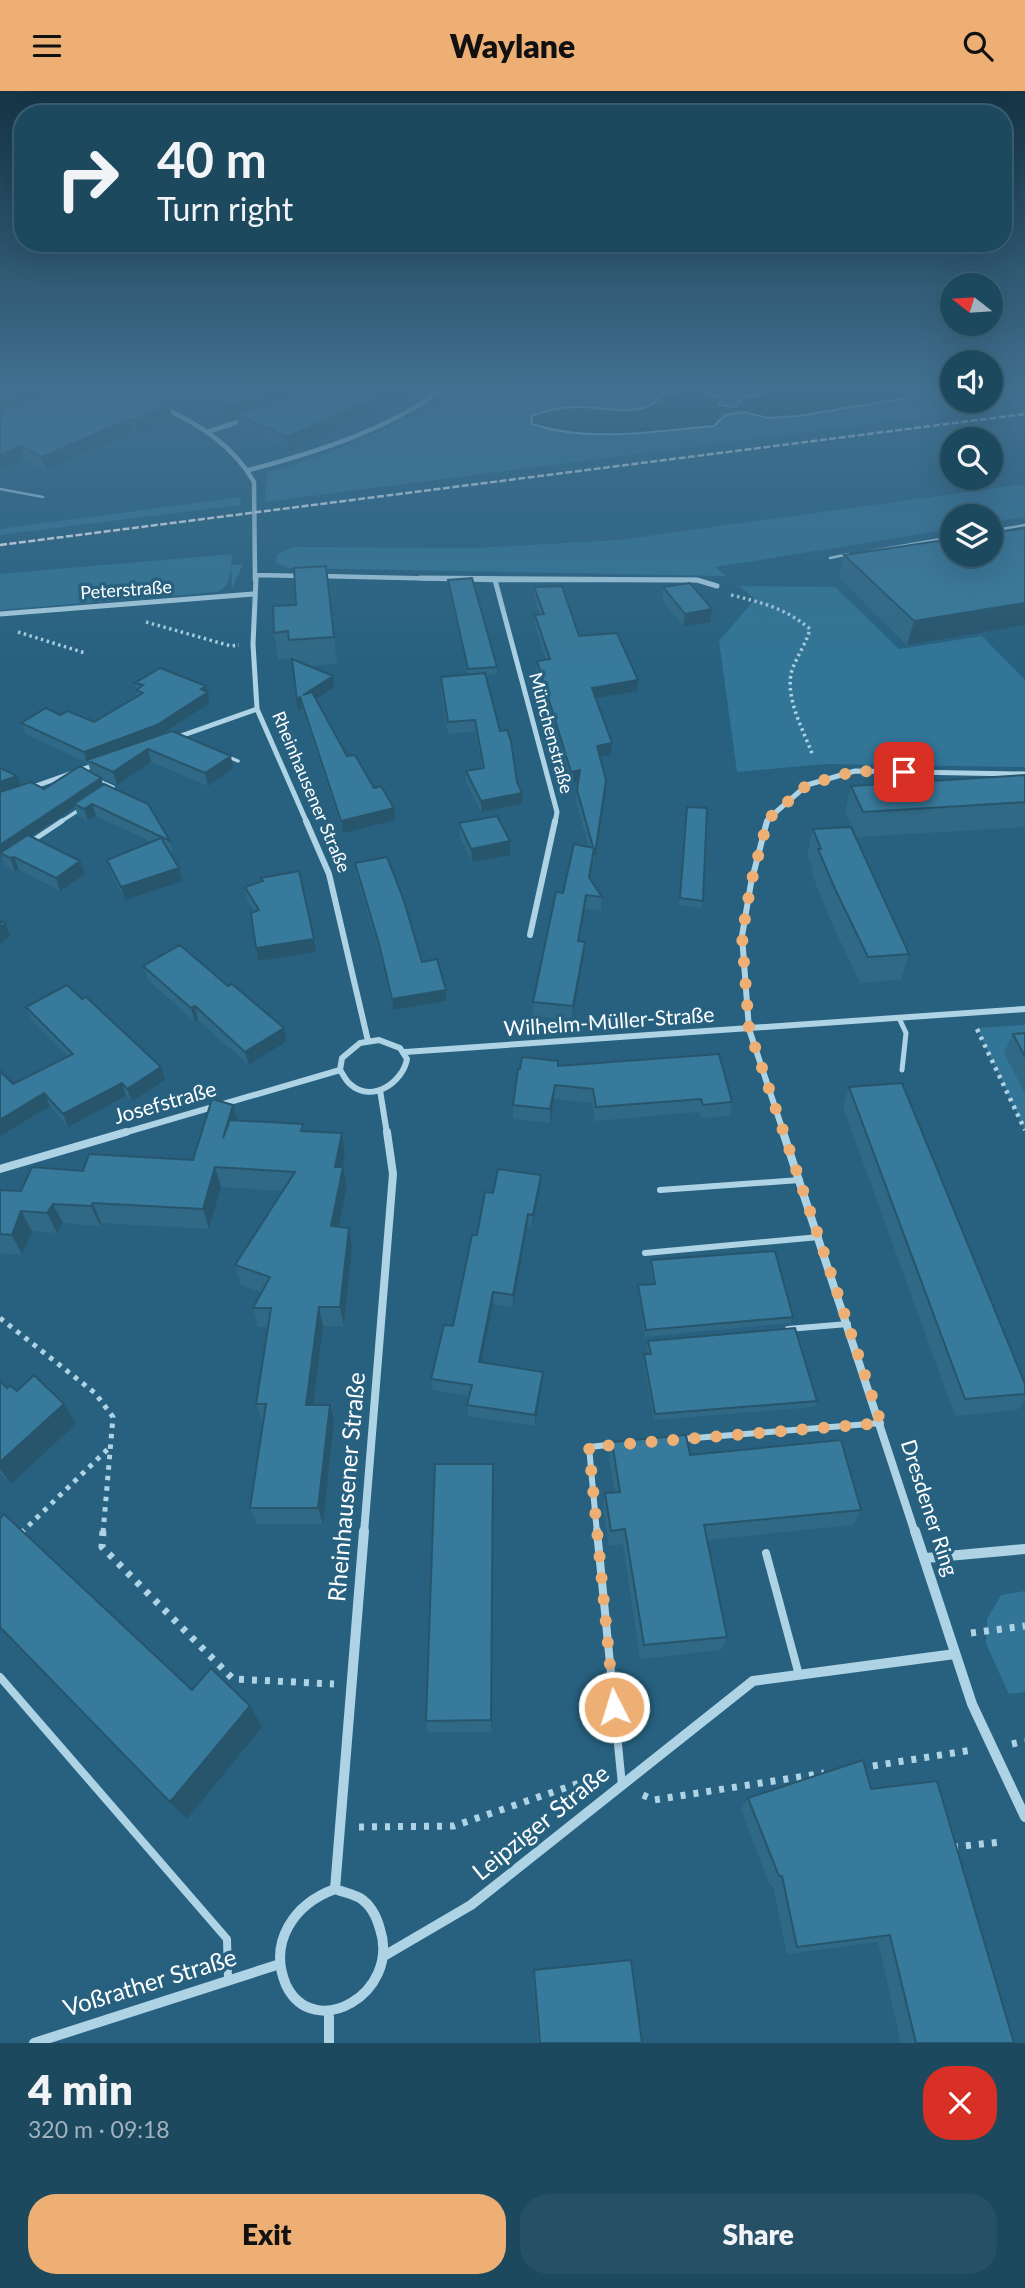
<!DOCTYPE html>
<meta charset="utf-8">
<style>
body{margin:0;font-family:Lato,sans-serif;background:#255065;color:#f1f3f6;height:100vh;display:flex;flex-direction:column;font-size:26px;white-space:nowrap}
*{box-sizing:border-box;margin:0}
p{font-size:23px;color:#a0b2bd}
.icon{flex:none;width:38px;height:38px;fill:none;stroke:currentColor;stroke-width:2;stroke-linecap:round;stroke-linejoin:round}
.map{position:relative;height:1952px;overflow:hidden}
.drawer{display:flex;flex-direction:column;background:#1d495f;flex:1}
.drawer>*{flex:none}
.banner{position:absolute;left:14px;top:14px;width:998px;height:147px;border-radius:28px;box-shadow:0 7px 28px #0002,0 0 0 2px #3b6174;background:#1d495f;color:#f1f3f6;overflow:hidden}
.needle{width:46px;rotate:287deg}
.fabs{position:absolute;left:940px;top:182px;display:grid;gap:14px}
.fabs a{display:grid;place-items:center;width:63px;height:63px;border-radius:50%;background:#1d495f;box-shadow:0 7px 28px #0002,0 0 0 2px #3b6174;font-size:35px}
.pin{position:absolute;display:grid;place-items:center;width:60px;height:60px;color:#fff;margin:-30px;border-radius:14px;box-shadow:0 4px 10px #0006}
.me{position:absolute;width:77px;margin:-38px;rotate:355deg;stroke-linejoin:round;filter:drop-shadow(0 0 5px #0008)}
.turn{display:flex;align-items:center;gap:24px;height:147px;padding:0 28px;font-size:32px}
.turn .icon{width:91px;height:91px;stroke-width:2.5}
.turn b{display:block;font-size:49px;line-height:60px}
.round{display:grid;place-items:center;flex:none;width:74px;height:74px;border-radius:28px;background:#255065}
.headline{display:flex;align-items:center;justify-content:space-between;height:119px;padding:0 28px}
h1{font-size:42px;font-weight:800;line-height:52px}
.primary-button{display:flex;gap:14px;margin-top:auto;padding:14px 28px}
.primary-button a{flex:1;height:80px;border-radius:28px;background:#edaf74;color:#111;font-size:28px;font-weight:800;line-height:80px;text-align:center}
.primary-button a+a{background:#255065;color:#f1f3f6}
header{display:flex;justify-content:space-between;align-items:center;height:91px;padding:0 28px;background:#edaf74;color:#111;font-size:32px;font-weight:800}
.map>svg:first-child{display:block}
</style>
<header><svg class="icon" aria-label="menu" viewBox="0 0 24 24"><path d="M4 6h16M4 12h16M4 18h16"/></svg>Waylane<svg class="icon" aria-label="search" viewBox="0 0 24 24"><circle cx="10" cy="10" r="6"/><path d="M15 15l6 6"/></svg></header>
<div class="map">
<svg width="1025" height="1952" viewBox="0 0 1025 1952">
<rect width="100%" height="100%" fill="#27617f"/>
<!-- green -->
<path fill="#327596" d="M458,299L500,302L566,299H952V310H990L991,299H1025V313L265,411L267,381C334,364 400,332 458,299Z
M1025,393V426L991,431L990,425H952V438L715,476L726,485L289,477L276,472L277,464L292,456L475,457L619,449Z
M241,406L240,414L0,444V438Z
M232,463L231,474L243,473L232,497L231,475C229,488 230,496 217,501L0,519V483Z
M739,495L835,496L899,558L982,545L1025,589V676L825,673L737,681L719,550L755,508Z
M1025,934V1039L977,937Z
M1025,1500V1601L1009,1603L986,1553L987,1528L1001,1504Z"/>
<!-- water -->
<path fill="#1b475f" stroke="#a2d0e6" stroke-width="2" d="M701,299L722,308L719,314L736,316L743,306L760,304L764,299H906L912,306L798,325L768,327L744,321L725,324L714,335C654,340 590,352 532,333L531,325C545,320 560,316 575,316C603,315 647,330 663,302Z"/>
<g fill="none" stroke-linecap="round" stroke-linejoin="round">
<!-- path-far4 -->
<path stroke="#aed3e5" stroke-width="2.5" stroke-dasharray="2 2.5" stroke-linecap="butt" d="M474,299H554"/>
<!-- path-far3 -->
<path stroke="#aed3e5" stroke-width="3.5" stroke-dasharray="2.5 3.5" stroke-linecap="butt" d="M731,504C761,511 787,518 810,538C806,553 797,565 792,579C784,606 804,640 813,665
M146,531L231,555L239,554
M18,541L85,562"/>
<!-- path-far2 -->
<path stroke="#aed3e5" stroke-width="4.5" stroke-dasharray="3.5 5" stroke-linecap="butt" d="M977,938L1025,1039"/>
<!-- path-far1 -->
<path stroke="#aed3e5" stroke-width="5" stroke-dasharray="4.5 6" stroke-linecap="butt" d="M0,1227L95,1302L113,1326L103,1442
M21,1442L110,1356"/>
<!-- path -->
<path stroke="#aed3e5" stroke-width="7" stroke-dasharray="5 8" stroke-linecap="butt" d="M103,1440L102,1456L233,1588L334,1593
M20,1443L23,1440
M971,1542L1025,1535
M1012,1653L1025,1650
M860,1677L972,1659
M643,1704L654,1709L824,1682
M359,1736L454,1735L597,1686
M953,1756L1001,1751"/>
<!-- lane-far4 -->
<path stroke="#aed3e5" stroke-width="2.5" d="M0,398L43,406
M990,440L1025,434
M872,460L952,446
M830,467L849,463"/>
<!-- lane-far3 -->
<path stroke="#aed3e5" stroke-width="3.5" d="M226,665L238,670
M97,689L113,696
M59,732L82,717"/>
<!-- lane-far2 -->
<path stroke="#aed3e5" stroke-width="5" d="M32,750L62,730
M899,927L906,942L902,979"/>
<!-- lane-far1 -->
<path stroke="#aed3e5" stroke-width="6" d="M660,1099L800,1089
M645,1162L819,1146
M788,1238L848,1233
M682,1348L881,1332
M597,1442L589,1356L617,1353"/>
<!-- lane -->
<path stroke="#aed3e5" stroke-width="8" d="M597,1440L622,1694
M766,1462L799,1584
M0,1586L227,1848L228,1889"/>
<!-- street-far4 -->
<path stroke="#aed3e5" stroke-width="4.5" d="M162,316C200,334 233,354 254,391L255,489
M210,340L244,329
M249,379C317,361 384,340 442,299
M255,484L304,485
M319,485L495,489H697"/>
<!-- street-far3 -->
<path stroke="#aed3e5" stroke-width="5" d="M256,487L253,553L257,618L307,732
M420,487L697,489L717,495
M495,489L557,721L555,732
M0,523L253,503
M175,647L257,618
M30,697L98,673
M767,732L768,728L807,694L855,680L1025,683"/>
<!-- street-far2 -->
<path stroke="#aed3e5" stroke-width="6" d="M306,730L329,783L368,950
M767,730L751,792L742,845L749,938L784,1043
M530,844L555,730
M379,949L400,957L407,968C403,991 372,1013 350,993C346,990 343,983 340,979L342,967L360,952Z
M405,961L1025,918
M380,999L387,1043
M120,1043L340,979"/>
<!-- street-far1 -->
<path stroke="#aed3e5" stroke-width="8" d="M783,1041L915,1442
M0,1078L126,1041
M364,1442L393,1083L387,1041"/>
<!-- street -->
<path stroke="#aed3e5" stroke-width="10" d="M915,1440L972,1613L1025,1726
M926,1467L1025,1458
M335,1798L364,1440
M335,1798C343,1801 353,1803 360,1807C371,1814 377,1827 380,1838C401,1902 314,1952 286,1894C268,1851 294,1813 335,1798Z
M384,1865L471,1814L753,1590L955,1563
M329,1926V1952
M34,1952L280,1873"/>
<!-- rail -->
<path stroke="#fff" stroke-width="2.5" stroke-dasharray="7 2.5" stroke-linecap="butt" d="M0,454L1025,323"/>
</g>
<!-- wall -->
<path fill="#306985" d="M0,299H418L414,303L289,360L238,336L237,326L226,330L196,316L183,322L170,316L172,327L138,343L132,341L46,379L24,369Z
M1025,437L907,554L839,487L844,464Z
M326,475L337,573L308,575L334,596L316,608L347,665L374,697L395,729L343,742L302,618L298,620L292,567L278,569L274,542Z
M448,489L497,576V583L486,584L500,640L517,691L522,702V713L481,721L466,691V680L482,677L475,640L448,643L441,598V586L468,584L448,495Z
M534,496L579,545L638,589L637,600L595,607L612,652L611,664L600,666L606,689V701L594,775L593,770L590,788L602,806L601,819L585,818L580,850L585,851L584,864L572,929L533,925V911L563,802L589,756L576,711L578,691L571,692L536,581L537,570L546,569L535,535V524H540L534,507Z
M663,496L712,518L710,531L683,535L662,509Z
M135,592L206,595L210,612L164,642L233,677L208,695L151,671L117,694L96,684L101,687L103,693L170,750L173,762L169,760L179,777L183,790L125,809L111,782L107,769L151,751L96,725L88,730L78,725L75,716L32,745L85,783L60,800L19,779L15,780L5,775L2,766L0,767V677L17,685L21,695L44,698L91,681L88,672L25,643L21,632L60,624L94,631L137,605Z
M1025,684V736L857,746L845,720L851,695Z
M687,716L703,810L702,817L679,814Z
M459,732L510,764L472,771L460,746Z
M813,738L909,863L901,889L860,892L828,824L812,783L813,778L807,764Z
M355,772L422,871L446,910L393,919L380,864L356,783Z
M261,787L314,848L316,861L258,870L256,857L255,821L247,809L245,796L262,791Z
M143,875L287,950L249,974L198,929L195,931L148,889Z
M26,916L165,989L132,1010L126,1005L68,1036L50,1015L13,993L68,965L32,929Z
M1025,942V1003L1004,962L1013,943Z
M558,975L732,1011L729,1025L701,1027L699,1021L595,1030L592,1012L554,1008L550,1032L513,1028V1014L520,978Z
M849,996L1025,1293V1308L1017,1319L955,1325L843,1016Z
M233,1014L237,1029L305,1041L345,1063L342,1076L347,1096L339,1136L352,1156L344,1235H323L313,1314L334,1331L323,1433H257L250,1417L263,1331H262L256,1313L268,1236H258L253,1217L262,1201L241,1194L235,1174L283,1100L221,1096L209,1138L101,1132L100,1135L63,1132L57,1142L32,1140L22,1164L0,1162V1099L21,1100L83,1080L193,1069Z
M540,1097L532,1137L527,1136L513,1216L493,1213L481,1271L542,1293L535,1335L468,1325L467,1314L469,1305L433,1299L431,1288L453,1235L477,1144L493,1102Z
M651,1169L793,1226L790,1232L645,1246L638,1201V1194L653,1193L650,1175Z
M648,1250L817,1310L815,1316L654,1329L643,1269L644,1263H648L647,1257Z
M0,1290L7,1297L17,1300L64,1313L76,1333L11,1393L0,1383Z
M612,1351L690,1364L861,1419L853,1434L707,1449L727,1546L721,1559L640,1568L623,1453L609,1455L603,1418L605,1402H615L609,1368Z
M493,1373L492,1641H428L426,1630Z
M871,1698L1014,1952H901L878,1851L787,1863L773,1795H770L741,1718L748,1707Z
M534,1879L642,1952H538L533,1887Z"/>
<!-- shaded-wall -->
<path fill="#27556c" d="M33,299H71L0,325V311Z
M283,299H325L236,323L237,326L226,330L223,317Z
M394,299H418L414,303L289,360L287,346Z
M194,303L196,316L183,322L181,309Z
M169,314L172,327L138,343L136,330Z
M129,328L132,341L46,379L42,366Z
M21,355L24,369L0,379V364Z
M1025,512V534L907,554L914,530Z
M712,518L710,531L683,535L685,523Z
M333,585L334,596L305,616L303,604Z
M638,589L637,600L591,608L592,597Z
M206,595L210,612L159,645L87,669V672L84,661Z
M300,606L302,618L298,620L297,609Z
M612,652L611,664L596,667L597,655Z
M148,658L151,671L117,694L113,681Z
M231,665L233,677L208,695L205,682Z
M580,679V691L571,692V681Z
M17,685L21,695L0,703V691Z
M101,687L104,697L74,713L75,716L4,764L0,762L2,766L0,767V754Z
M606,689V701L594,775L595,763Z
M522,702V713L481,721V710Z
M92,713L96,725L88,730L84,718Z
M394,717L395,729L343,742L341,730Z
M510,750V764L472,771L471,758Z
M594,757L593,770L588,799L589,786Z
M14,766L19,779L15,780L10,767Z
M80,770L85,783L60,800L56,787Z
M179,777L183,790L125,809L121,796Z
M586,804L585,818L577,864L578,850Z
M5,832L10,845L0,853V836Z
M314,848L316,861L258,870L256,857Z
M585,851L584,864L572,929L573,915Z
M446,899V910L393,919L392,908Z
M195,915L198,929L195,931L191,917Z
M284,937L287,950L249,974L245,961Z
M161,976L165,989L132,1010L127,998Z
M122,992L126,1005L68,1036L63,1023Z
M555,994L554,1008L550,1032V1018Z
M44,1002L50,1015L0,1045V1029Z
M233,1014L239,1034L223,1047Z
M342,1042L345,1063L339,1096L335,1076Z
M215,1076L221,1096L209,1138L203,1118Z
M343,1076L347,1096L335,1155L331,1135Z
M541,1084L540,1097L532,1137L533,1124Z
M93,1112L101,1132L100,1135L91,1115Z
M53,1113L63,1132L57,1142L47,1122Z
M21,1120L32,1140L22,1164L12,1144Z
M528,1123L527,1136L513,1216V1204Z
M349,1137L352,1156L344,1235L340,1216Z
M493,1201V1213L479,1283V1271Z
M319,1216L323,1235L311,1331L306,1314Z
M543,1281L542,1293L535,1335V1324Z
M64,1313L76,1333L11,1393L0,1378V1371Z
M330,1314L334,1331L323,1433L318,1417Z
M493,1373V1389L492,1641L491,1629Z
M250,1615L262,1636L187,1728L170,1711Z"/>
<!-- building -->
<path fill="#387a9b" stroke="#27556c" stroke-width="2" d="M0,299H33L0,311Z
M60,299H135L169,314L136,330L129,328L42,366L21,355L0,364V319Z
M157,299H283L223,317L194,303L181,309Z
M311,299H394L287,346L236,323Z
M1025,437V512L914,530L844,464L952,448V464H990V442Z
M326,475L334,546L289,549L288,540L274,542L273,515L296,514L294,477Z
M472,487L497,576L468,578L448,489Z
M690,492L712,518L685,523L663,496Z
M562,495L579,545L617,542L638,589L592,597L612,652L597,655L606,689L595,763L577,699L580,679L571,681L537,570L550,568L535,524L544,523L534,496Z
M292,568L333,585L303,604L312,601L347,665L355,664L374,697L381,695L394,717L341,730L300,606L297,609Z
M160,577L206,595L201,598L208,601L157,634L84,661L21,632L46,617L60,624L68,620L94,631L143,602L136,599L143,594L135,592Z
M485,582L500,640L507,639L511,650L517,691L522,702L481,710L466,680L484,677L475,629L448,631L441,586Z
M172,640L231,665L205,682L148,658L113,681L87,669Z
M80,675L101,687L0,754V701L31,691L44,698Z
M0,677L17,685L0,691Z
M1025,684V711L863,721L851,695Z
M104,693L148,713L170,750L92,713L84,718L74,713Z
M687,716L707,717L703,810L680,807Z
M497,725L510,750L471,758L459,732Z
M851,736L909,863L868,866L835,798L818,758H821L813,738Z
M28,744L80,770L56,787L14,766L10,767L0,762Z
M161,747L179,777L121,796L107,769Z
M574,753L594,757L589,786L602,806L586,804L578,850L585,851L573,915L533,911L556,801L563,802Z
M387,766L404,810L422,871L437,868L446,899L392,908L379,853L355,772Z
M299,780L314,848L256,857L251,822L259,819L245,796L263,790L261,787Z
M0,830L5,832L0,836Z
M180,854L228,895L232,893L284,937L245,961L195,915L191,917L143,875Z
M67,894L82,908L86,906L161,976L127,998L122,992L63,1023L44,1002L0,1029V980L13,993L73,963L26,916Z
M1025,942V966L1013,943Z
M719,963L732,1011L703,1014L701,1008L596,1016L593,998L555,994L550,1018L513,1014L518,978H520L522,966L558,970V975Z
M902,992L1025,1293V1303L965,1308L849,996Z
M212,1008L233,1014L223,1047L230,1029L303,1033L301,1040L342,1042L335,1076H343L331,1135L349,1137L340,1216H319L306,1314H330L318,1417H250L266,1313H256L271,1217H253L270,1186L235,1174L295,1081L215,1076L203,1118L93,1112L91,1115L53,1113L47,1122L21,1120L12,1144L0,1143V1099L21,1100L32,1076L83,1080L89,1063L193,1069Z
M498,1078L541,1084L533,1124L528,1123L513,1204L493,1201L479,1271L543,1281L535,1324L467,1314L472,1294L431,1288L444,1234L453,1235L472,1144H477L485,1101L493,1102Z
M775,1160L793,1226L646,1239L638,1194L655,1193L651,1169Z
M795,1237L817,1310L655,1323L644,1263H651L648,1250Z
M34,1284L64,1313L0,1371V1290L7,1297L10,1295L17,1300Z
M686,1344L690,1364L841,1349L861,1419L704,1434L727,1546L644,1554L625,1438L611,1440L605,1402L620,1401L612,1351Z
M435,1373H493L491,1629L426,1630Z
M4,1423L192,1599L211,1577L250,1615L170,1711L0,1536V1427Z
M863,1669L871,1698L937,1690L1014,1952H916L890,1844L797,1856L782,1785H779L748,1707Z
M631,1869L642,1952H540L534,1879Z"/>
<!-- sky -->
<linearGradient id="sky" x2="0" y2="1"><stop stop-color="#153546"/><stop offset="0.52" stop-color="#417090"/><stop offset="1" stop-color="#417090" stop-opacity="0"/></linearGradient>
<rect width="1025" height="572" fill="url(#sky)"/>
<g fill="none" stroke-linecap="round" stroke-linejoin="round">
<!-- route -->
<path stroke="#edaf74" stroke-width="12" stroke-dasharray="0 21.6" d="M614,1616L589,1356L881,1332L749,938L742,845L751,792L768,728L807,694L855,680L904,681"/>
</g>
<g text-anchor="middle" stroke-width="7" stroke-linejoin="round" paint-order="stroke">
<!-- far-street labels -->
<g font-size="18" fill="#fff" stroke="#27617f">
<text transform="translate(126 499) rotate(-4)" y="6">Peterstraße</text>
<text transform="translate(551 642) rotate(75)" y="6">Münchenstraße</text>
<text transform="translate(311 701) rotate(67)" y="6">Rheinhausener Straße</text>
</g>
<!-- street labels -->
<g font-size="21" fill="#fff" stroke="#27617f">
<text transform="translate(609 931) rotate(-4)" y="7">Wilhelm-Müller-Straße</text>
<text transform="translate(165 1012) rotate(-16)" y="7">Josefstraße</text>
<text transform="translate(929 1417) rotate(72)" y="7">Dresdener Ring</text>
</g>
<!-- near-street labels -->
<g font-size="24" fill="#fff" stroke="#27617f">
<text transform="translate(347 1396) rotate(-85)" y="8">Rheinhausener Straße</text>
<text transform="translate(541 1732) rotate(-39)" y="8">Leipziger Straße</text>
<text transform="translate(150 1892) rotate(-17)" y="8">Voßrather Straße</text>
</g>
</g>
</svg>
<div class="fabs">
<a><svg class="needle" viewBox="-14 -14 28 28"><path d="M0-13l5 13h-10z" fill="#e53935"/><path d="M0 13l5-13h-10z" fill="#a0b2bd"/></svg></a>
<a><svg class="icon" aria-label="sound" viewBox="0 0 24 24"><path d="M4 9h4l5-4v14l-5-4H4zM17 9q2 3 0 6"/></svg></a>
<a><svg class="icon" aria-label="search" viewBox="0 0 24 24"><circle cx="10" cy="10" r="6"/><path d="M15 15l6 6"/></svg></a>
<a><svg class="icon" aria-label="layers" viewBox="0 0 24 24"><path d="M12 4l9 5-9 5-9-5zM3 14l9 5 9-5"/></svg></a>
</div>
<div class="pin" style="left:904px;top:681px;background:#d93025"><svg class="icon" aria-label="arrive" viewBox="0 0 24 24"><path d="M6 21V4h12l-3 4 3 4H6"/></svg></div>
<svg class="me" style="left:614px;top:1616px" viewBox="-20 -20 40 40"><circle r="17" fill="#edaf74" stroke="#fff" stroke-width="3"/><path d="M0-11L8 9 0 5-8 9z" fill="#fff"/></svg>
<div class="banner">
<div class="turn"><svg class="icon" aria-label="right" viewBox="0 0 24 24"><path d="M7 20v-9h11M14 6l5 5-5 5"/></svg><div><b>40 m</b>Turn right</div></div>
</div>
</div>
<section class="drawer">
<div class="headline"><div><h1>4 min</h1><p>320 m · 09:18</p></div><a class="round" style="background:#d93025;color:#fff"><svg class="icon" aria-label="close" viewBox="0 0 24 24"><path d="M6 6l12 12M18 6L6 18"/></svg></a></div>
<div class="primary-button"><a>Exit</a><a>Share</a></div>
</section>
